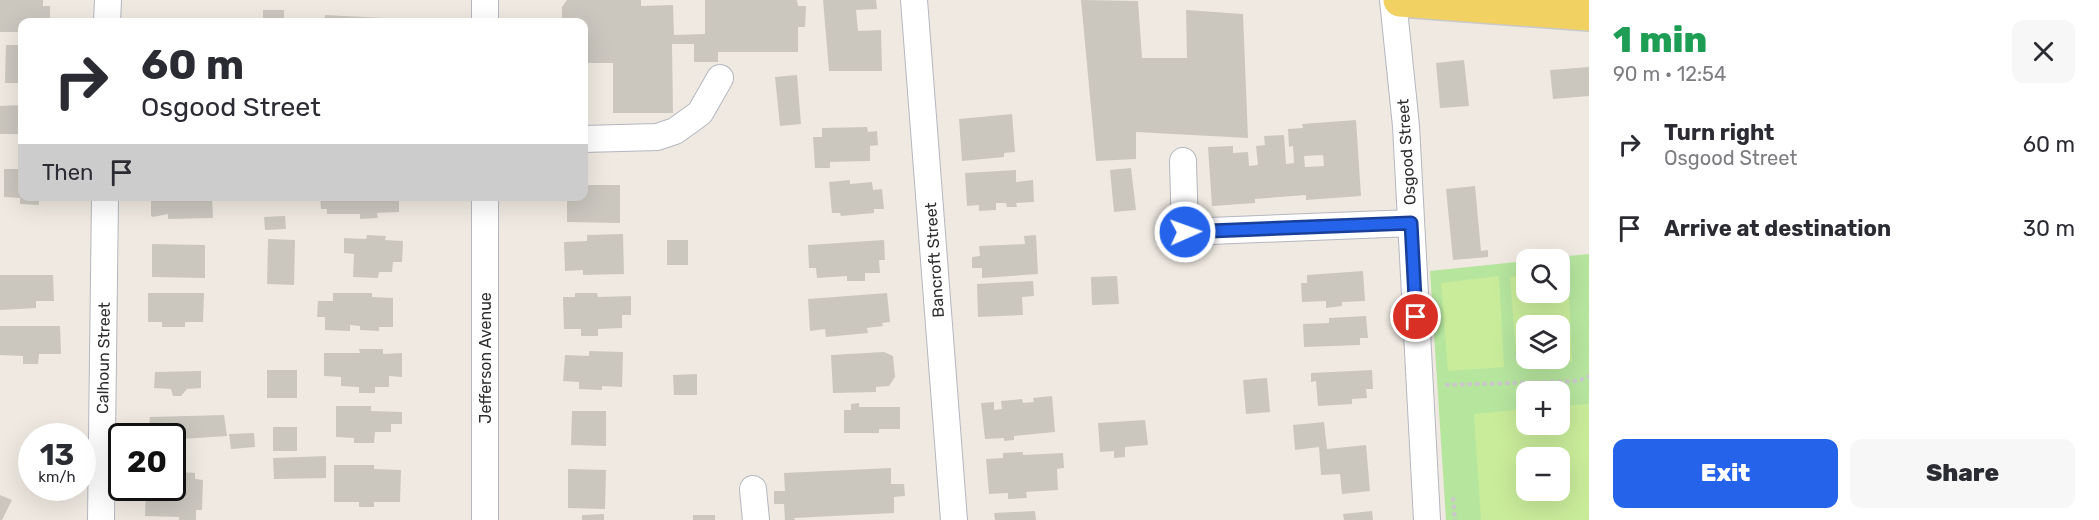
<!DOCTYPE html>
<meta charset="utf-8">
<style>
body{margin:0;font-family:Rubik,sans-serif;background:#f7f7f7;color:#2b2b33;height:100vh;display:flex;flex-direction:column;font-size:22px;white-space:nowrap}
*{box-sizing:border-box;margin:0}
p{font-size:20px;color:#7c7c81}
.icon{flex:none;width:33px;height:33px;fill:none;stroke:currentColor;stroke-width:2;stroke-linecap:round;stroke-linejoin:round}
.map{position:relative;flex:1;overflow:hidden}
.drawer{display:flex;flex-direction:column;background:#fff;width:510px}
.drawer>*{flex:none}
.top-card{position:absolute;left:18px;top:18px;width:570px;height:183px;border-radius:12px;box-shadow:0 6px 24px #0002;background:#fff;color:#2b2b33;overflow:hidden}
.controls{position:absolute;left:1516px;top:249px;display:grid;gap:12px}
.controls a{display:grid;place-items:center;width:54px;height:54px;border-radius:12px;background:#fff;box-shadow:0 6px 24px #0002;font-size:30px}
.speed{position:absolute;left:18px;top:423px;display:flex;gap:12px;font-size:30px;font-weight:700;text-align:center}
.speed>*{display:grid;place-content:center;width:78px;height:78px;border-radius:50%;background:#fff;box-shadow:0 6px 24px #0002;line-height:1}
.speed small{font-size:15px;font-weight:400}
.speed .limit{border:3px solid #111;border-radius:9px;background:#fff;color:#111}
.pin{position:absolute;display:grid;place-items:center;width:51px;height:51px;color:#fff;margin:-26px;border:3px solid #fff;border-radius:50%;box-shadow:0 2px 6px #0007}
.me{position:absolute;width:66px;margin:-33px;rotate:88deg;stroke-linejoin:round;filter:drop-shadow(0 0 4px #0008)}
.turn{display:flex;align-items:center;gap:21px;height:126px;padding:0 24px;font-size:27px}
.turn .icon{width:78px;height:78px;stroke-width:2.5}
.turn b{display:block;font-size:42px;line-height:51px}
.then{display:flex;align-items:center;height:57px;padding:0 24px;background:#0003;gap:12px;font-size:22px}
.round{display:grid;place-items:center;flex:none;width:63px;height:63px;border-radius:12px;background:#f7f7f7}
.headline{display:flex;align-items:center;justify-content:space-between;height:102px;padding:0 24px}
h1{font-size:36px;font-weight:800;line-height:45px;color:#1e9e55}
.button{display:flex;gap:12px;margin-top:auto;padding:12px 24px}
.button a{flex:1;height:69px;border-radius:12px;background:#2563eb;color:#fff;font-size:24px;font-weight:800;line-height:69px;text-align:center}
.button a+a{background:#f7f7f7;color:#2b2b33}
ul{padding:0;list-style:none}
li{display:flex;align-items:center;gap:18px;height:84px;padding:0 24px}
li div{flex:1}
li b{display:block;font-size:22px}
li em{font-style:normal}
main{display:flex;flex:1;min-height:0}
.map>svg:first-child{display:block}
</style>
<main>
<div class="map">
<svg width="1589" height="520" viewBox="0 0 1589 520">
<rect width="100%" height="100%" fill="#efe9e1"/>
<!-- green -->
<path fill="#b6e59e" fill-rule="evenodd" d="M1589,254V520H1446L1430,271L1527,261V292H1560V260L1538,259ZM1527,326H1560V358H1527ZM1527,392H1560V424H1527ZM1527,458H1560V490H1527Z"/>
<!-- pitch -->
<path fill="#c9ec9a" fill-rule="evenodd" d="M1560,274H1568L1572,361L1517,365L1510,277L1527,276V292H1560ZM1527,326H1560V358H1527Z
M1499,276L1504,367L1448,371L1441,283Z
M1589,404V520H1481L1474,414L1527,409V424H1560V406ZM1527,458H1560V490H1527Z"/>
<!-- building -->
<path fill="#cbc7bf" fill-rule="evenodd" d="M0,0H43V6H50V19H43V22H22V32H0Z
M567,0H641V6L673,5L674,35L705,34V0H797L798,6H806L805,27H798V52H718V62H694V44H672L673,113H613V63H584V22H562V7Z
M823,0H876L877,9L856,10L858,31L881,30L882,71H829Z
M1081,0L1138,1L1142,58H1187L1186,10L1243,14L1248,138L1136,132V159L1096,161Z
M263,10H284V22H263Z
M325,15L403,19V22H324Z
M6,45H22V83H5Z
M1464,60L1469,106L1440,108L1436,63Z
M1589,67V96L1553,99L1550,70Z
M797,75L801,124L780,126L775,77Z
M22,105V134H0V106Z
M1012,114L1015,152L1004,153V157L962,161L959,119Z
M1356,120L1361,196L1306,200V195L1255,199V203L1212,206L1208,147L1233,146V153L1248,152L1249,166L1258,165L1256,146L1265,145L1264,136L1284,135L1286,164L1294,163L1293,146L1289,147L1288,129L1303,128L1302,124ZM1323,155L1324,166L1305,167L1304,156Z
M867,127L868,132L877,131L878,145L870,146V161L830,162V168H815L813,137H822V128Z
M20,160H22V196H39V205L20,204V198L4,197V169H20Z
M1131,168L1136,210L1114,212L1110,170Z
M1016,170V182L1033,180L1034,202L1016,203L1017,207H1007L1006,203H996V210L979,211V205L967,206L965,173Z
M850,180V184L872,182L873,190L882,189L884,209H874V213L841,216L840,213H832L829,182Z
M584,185H620V223L567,222V196H584Z
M1475,186L1481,251L1488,250V257L1453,260L1446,189Z
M144,196H212L213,218L168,219V214L153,217L151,216V200H144Z
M320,196H399V212L377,213L378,218L360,219V214H327V209H321Z
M285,216L286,229L265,230L264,217Z
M623,234L624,274L583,275V270L565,271L564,242L587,241V235Z
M367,235L386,236L385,240L403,241L402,262H393L392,272H379L378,278L353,277L354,254L344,253V238L366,239Z
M1036,235L1038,274L982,278V268H972V257L980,256L979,246L1025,244L1024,236Z
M268,239L295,240L294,285L267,284Z
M667,240H688V265H667Z
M884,240L885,260H879L880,273H865V281H847V276L817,278L816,268H809L808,245Z
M152,244L205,245V278L152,277Z
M1363,271L1365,301L1342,302V306L1326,308V301L1302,302L1301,283H1307V275Z
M0,275H53L54,301H36V308L0,310Z
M1117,276L1119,304L1092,305L1091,277Z
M1033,281L1034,296L1022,297L1023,315L978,317L977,284Z
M148,293H204L203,322H185V327H162V322H148Z
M333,293H372V297L393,298V327H379V331L360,330V326L350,325V331L325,330V317H317L318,301H333Z
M575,293H597L598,297L631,296V315H622V328L598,329V336H581V329H564L563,297H575Z
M887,293L890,322L882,323L883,326L867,328L868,333L826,337L825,329L810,331L808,299Z
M1366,316L1368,338H1360V345L1304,347L1303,324L1329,323V318Z
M0,326H60L61,354H39L38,364H23V356L0,355Z
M359,349H383V354L402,353V377L389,376V387H375V393H359V387L341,386V377L324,376V353H360Z
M589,351L623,352L622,387L602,386V390L579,389V382L563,381L565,355L589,356Z
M884,352L893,356L895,377L889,386L876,387V392L833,393L831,355Z
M267,370H297V398H267Z
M1372,370L1373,389H1366L1367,398L1352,399V404L1318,406L1316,381L1311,382V373Z
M201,371V388L187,389L181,396H173L171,389L154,388L155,372Z
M697,374V395H674L673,375Z
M1267,378L1270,412L1246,414L1243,380Z
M1052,396L1055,432L1014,436V440L1004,441V438L985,439L981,403L994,402V410L1002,409L1001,401L1022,399L1023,403L1034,402L1033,398Z
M859,403V407H900V429H879V433H844V410H851V404Z
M336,406H371V411L402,412V424H391V432H375L374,443H354V438L336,437Z
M572,411H606V446L571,445Z
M224,415L227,436L182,439L181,444H172V436H148L150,417Z
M1145,420L1148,445L1125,447V457L1114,458V451L1100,452L1098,423Z
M1324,422L1327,449L1366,445L1370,491L1342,494L1340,474L1321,475L1319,447L1295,450L1293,425Z
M273,427H297V451H273Z
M254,433L255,447L231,449L229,434Z
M1023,452V455L1063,453L1064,468L1057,469L1058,490L1026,492L1027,498L1008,499V493L989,494L986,459L1003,458V453Z
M326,456V478L274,479L273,458Z
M334,465H374V469L401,470L400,502H374V507H359V502H334Z
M172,466H179V472L195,473V479L203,480L202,510H196V520H179V517L145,516L146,488H172Z
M891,468V484H904L905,496L894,497V513L794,518L795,520H785L784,504H774V491H785L784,473Z
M568,469L606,470L605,509L568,508Z
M0,495L12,500L2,520H0Z
M1035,511L1036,520H995L994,513Z
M1372,511L1373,520H1344L1343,514Z
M604,514V520H582V515Z
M693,515H715V520H693Z"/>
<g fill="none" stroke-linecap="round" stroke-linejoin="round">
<!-- minor casing -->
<g stroke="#b4b7c1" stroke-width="28">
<path id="minor" d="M485,0V22
M914,0L954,520
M1393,0L1406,126L1427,520
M107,22L108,0
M584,139L657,137L675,131L700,113L720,78
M1183,161L1185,232L1411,223
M753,489L756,520
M101,520L105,196
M485,520V196"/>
</g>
<!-- major casing -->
<g stroke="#c9c9c9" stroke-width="36">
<path id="major" d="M1400,0L1589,14"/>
</g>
<!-- path -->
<path stroke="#c9c9c9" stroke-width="4" stroke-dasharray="4.5 3" stroke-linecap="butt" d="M1445,385L1578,381L1589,376
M1453,497L1455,520"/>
<!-- minor -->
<use href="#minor" stroke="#fff" stroke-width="26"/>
<!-- major -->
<use href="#major" stroke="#f2d163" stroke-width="33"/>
</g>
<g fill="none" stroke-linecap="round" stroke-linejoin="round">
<!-- route casing -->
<g stroke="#184099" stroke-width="15">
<path id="route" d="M1185,232L1411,223L1416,317"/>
</g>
<!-- route -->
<use href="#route" stroke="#2563eb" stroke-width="10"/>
</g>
<g text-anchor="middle" stroke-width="4.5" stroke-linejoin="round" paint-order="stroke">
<!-- street labels -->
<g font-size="16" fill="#2e2e2e" stroke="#fff">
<text transform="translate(1406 152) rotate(-94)" y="6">Osgood Street</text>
<text transform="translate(934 260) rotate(-94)" y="6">Bancroft Street</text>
<text transform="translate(103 358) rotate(-89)" y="6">Calhoun Street</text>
<text transform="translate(485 358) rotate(-90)" y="6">Jefferson Avenue</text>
</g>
</g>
</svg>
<div class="controls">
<a><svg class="icon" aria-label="search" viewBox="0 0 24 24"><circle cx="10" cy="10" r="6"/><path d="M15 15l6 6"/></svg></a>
<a><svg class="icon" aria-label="layers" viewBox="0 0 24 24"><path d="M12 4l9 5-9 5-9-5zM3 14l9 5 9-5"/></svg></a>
<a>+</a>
<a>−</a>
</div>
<div class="speed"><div>13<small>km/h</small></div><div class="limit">20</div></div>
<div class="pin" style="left:1416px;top:317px;background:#d93025"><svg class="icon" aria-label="arrive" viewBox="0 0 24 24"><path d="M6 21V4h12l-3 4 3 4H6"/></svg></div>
<svg class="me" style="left:1185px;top:232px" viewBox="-20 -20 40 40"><circle r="17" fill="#2563eb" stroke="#fff" stroke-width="3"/><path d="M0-11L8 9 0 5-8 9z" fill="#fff"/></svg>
<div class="top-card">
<div class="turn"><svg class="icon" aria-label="right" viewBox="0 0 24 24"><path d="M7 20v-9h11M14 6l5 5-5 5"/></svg><div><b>60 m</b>Osgood Street</div></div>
<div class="then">Then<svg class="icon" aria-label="arrive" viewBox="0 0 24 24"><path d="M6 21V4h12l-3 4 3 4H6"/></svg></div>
</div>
</div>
<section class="drawer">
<div class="headline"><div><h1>1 min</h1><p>90 m · 12:54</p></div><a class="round"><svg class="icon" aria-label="close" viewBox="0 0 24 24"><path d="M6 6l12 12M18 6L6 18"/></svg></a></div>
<ul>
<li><svg class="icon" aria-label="right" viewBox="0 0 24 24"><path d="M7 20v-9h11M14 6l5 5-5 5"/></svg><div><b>Turn right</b><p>Osgood Street</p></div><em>60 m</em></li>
<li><svg class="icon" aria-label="arrive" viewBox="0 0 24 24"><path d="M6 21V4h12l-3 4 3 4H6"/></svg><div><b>Arrive at destination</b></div><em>30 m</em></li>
</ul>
<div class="button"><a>Exit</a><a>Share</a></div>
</section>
</main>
